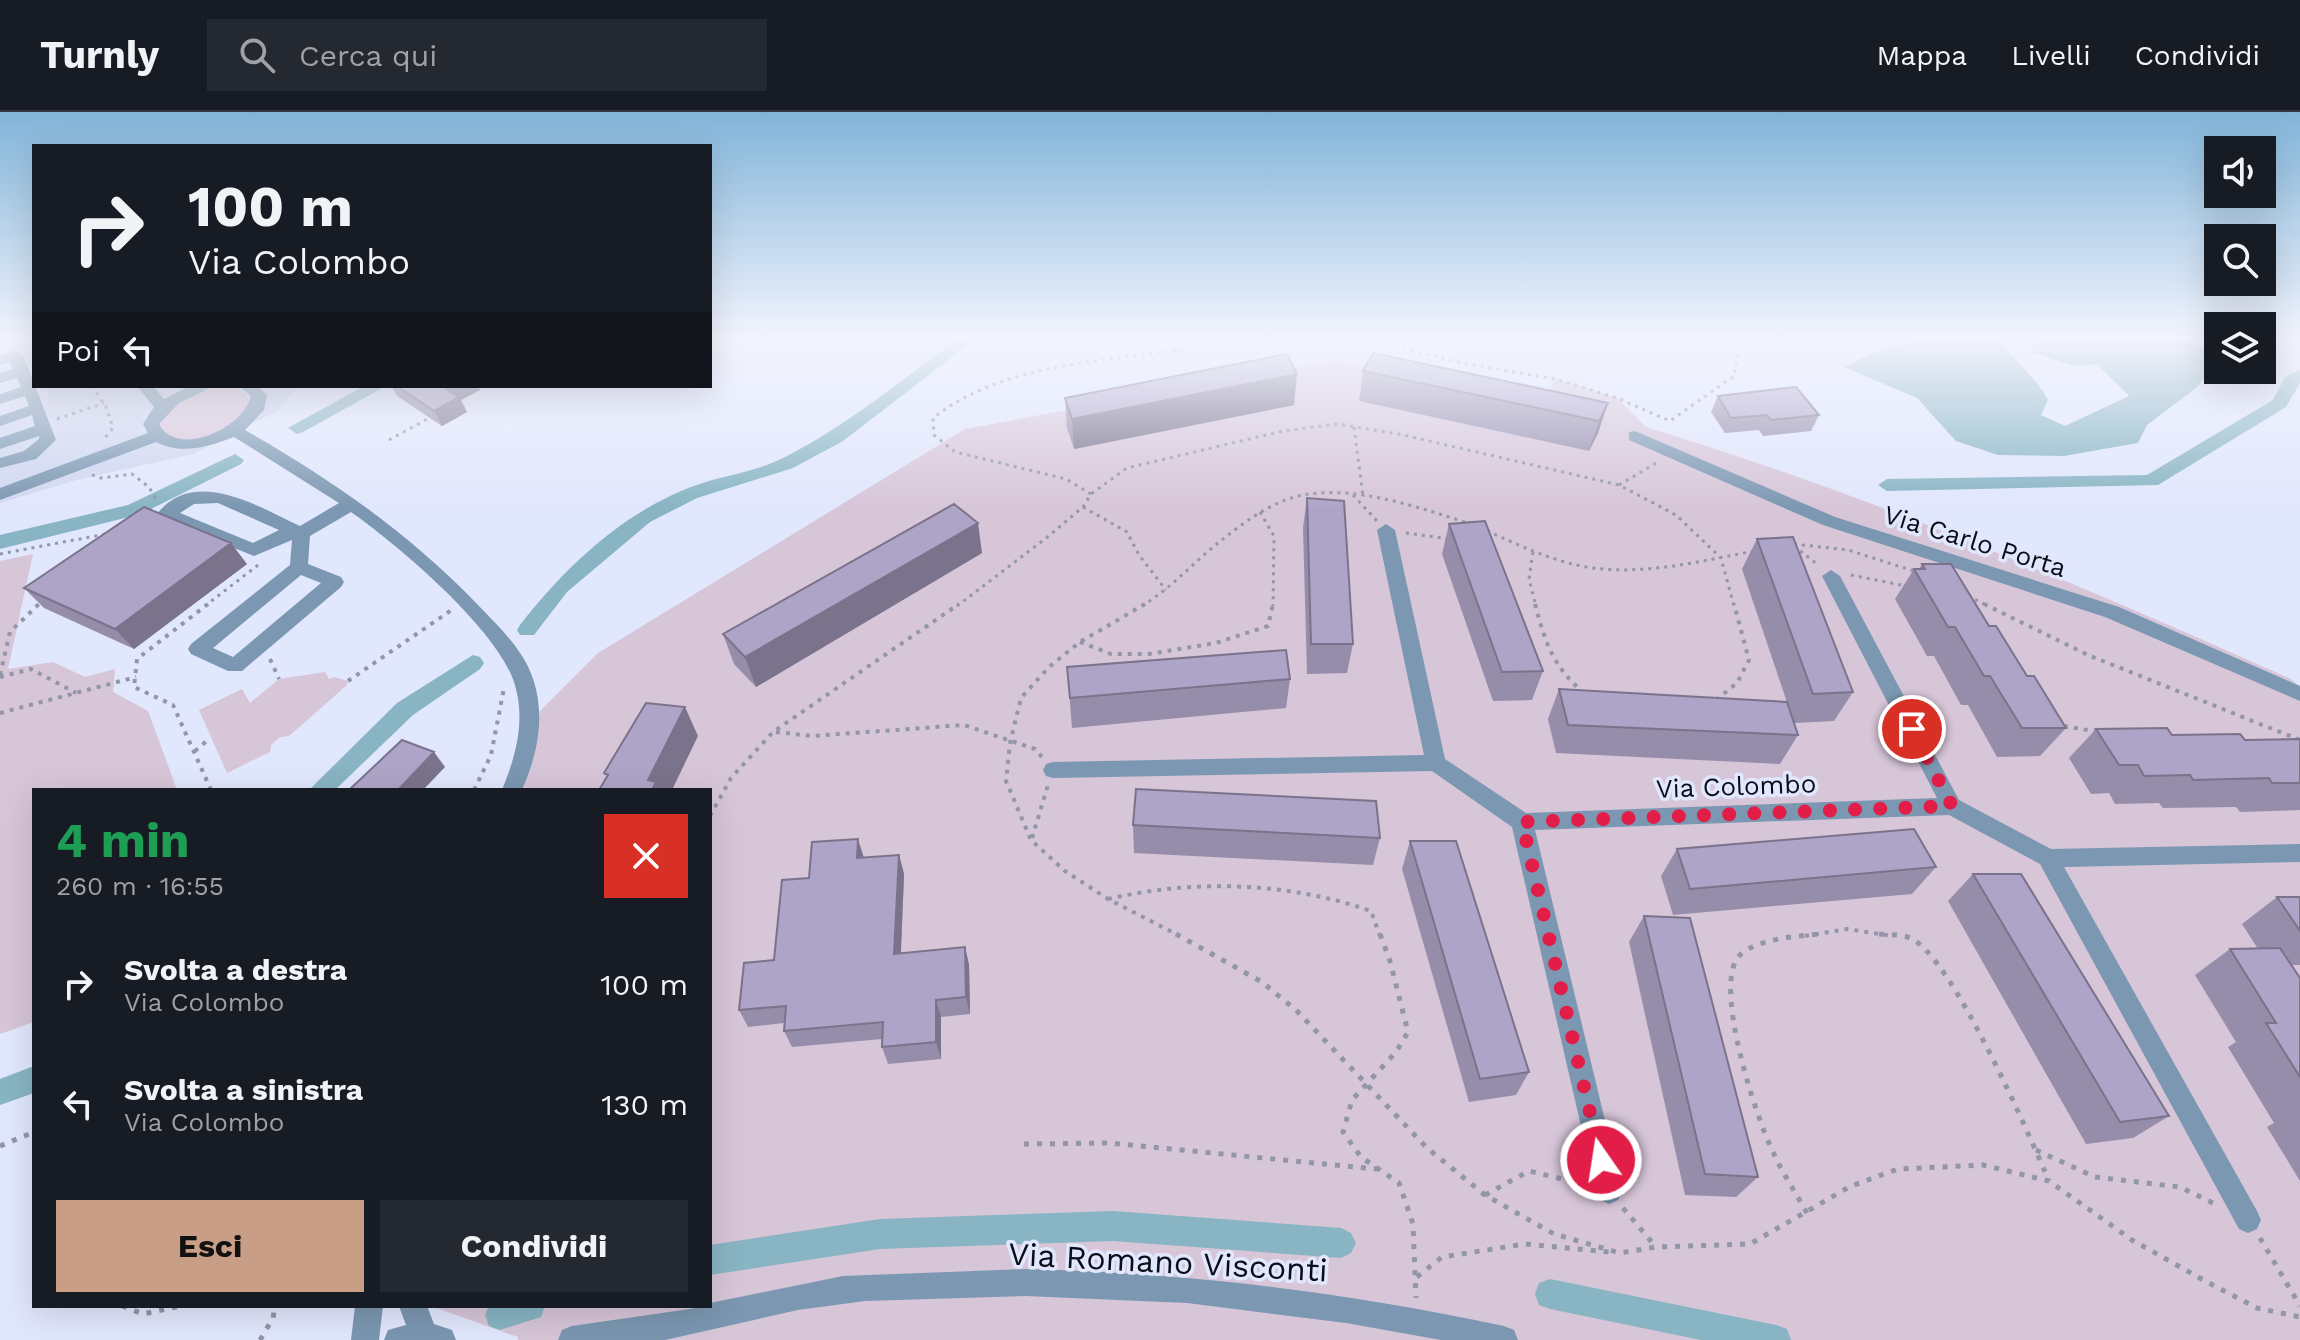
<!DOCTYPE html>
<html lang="it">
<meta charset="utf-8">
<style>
body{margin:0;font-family:"Work Sans",sans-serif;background:#242831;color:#f1f3f6;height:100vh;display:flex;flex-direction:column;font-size:30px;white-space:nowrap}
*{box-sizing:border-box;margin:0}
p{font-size:26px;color:#9ea1a6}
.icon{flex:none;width:44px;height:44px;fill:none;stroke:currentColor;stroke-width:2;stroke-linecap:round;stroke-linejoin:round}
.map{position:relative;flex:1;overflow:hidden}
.side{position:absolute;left:32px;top:676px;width:680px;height:520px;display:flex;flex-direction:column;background:#171b24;border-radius:0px;box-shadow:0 8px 32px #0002}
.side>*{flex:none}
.top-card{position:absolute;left:32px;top:32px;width:680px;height:244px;border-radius:0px;box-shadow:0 8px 32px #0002;background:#171b24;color:#f1f3f6;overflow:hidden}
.controls{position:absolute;left:2204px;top:24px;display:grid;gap:16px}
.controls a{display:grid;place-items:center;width:72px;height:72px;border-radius:0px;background:#171b24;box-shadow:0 8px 32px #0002;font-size:40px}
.pin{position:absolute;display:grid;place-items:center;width:68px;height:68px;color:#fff;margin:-34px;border:4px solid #fff;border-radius:50%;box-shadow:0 2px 8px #0007}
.me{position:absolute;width:88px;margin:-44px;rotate:347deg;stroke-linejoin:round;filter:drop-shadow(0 0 6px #0008)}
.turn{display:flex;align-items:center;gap:28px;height:168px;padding:0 24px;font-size:36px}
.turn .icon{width:104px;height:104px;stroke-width:2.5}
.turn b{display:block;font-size:56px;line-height:68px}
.then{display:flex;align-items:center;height:76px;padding:0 24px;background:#0003;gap:16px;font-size:30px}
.round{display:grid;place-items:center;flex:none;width:84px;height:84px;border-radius:0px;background:#242831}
.headline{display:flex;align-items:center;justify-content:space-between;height:136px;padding:0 24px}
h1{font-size:48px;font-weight:700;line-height:60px;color:#1e9e55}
.action{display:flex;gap:16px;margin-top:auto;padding:16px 24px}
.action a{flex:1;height:92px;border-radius:0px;background:#c99e87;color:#111;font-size:32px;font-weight:700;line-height:92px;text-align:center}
.action a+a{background:#242831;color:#f1f3f6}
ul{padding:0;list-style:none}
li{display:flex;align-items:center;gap:24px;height:120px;padding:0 24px}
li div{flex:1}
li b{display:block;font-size:30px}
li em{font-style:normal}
header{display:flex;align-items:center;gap:48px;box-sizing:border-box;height:112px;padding:0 40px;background:#171b24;border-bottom:2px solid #363941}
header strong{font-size:38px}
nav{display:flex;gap:44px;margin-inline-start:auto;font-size:28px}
.search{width:560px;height:72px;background:#242831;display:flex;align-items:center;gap:20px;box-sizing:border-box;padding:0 28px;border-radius:0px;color:#9ea1a6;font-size:30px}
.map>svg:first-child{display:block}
</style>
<header>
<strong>Turnly</strong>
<div class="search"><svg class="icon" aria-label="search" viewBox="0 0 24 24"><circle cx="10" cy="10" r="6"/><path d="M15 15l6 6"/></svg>Cerca qui</div>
<nav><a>Mappa</a><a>Livelli</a><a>Condividi</a></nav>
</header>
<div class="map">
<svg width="2300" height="1228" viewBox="0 0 2300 1228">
<rect width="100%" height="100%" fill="#e1e7fc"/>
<!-- built -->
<path fill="#d0d7ef" d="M0,225H34V274H298L277,299L193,342L73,369L0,391Z"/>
<!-- green -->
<path fill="#d7c5d8" d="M1336,248L1541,294L1556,267L1617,286L1646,315C1867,382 2081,473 2291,567L2300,575V1228H518V1225L431,1194H710V678H523L540,599L598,541L965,317Z
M218,276C232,276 247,276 250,292C247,297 243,304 239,308C221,324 176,338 159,316L160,308C176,289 193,280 218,276Z
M33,442L8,557L53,550L85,565L115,557L113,580L148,599L177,678H34V910L0,922V449Z
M325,560L329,567L334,565L348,569L347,573L289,624L280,625L271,633L270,640L227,661L199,598L242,577L250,591L279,567Z"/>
<!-- water -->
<path fill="#88b4c3" d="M1952,225L2000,228C2014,249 2037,266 2048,288L2041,303L2065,314L2129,284L2097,252L2074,254L2034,241L2032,233L2039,225C2095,225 2156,216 2209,237L2208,262L2196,276L2147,313L2138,331L2064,344L1998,343L1956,329L1917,286L1844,255L1890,233Z"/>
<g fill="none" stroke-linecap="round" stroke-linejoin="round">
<!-- canal -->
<path fill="#88b4c3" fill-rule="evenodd" d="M960,225H978L843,329L793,356L697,386L650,410L567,480L534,523H520L517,518L520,513C563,458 616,407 681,379C714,364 753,362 785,345C848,313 903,267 960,225Z
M2300,258V271L2286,295L2158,373L1887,379L1878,373L1887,367L2147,363L2273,288L2285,265Z
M364,274H386L303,320L297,322L288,316Z
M235,342L244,348L241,352L141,402L0,437V423L128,393Z
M473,543L480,545L484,551L480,557L413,603L335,678H309L397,591Z
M34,954V981L0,993V967Z
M1113,1099L1341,1116L1351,1121L1356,1131L1351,1141L1341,1146L1113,1129L880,1137L710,1163V1133L880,1107Z
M1550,1167L1776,1213L1787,1217L1791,1228H1701L1550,1197L1539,1193L1535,1182L1539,1171Z
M489,1194H545L541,1205L500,1218L489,1214L485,1203Z"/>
<!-- path-far2 -->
<path stroke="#9296a8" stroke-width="3" stroke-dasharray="3 5" stroke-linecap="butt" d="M1356,225L1462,251L1556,267L1617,286L1670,309L1734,264L1741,225
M1214,234L1221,225
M92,274L106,295L113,316L104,327
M57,307L104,291
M1354,315L1363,384
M389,328L429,306
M92,363L101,366L132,362L149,375L158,391
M1619,373L1658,350
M1091,382L1066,367L955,340L934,323L933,306C1018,239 1150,251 1252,225
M1353,383L1377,409
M1083,395L1127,420L1139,443L1166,478
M1260,400L1274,424L1273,494
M1487,419C1521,434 1556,451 1593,456C1646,463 1702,449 1754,439
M1406,421L1449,427
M1794,432L1848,438L1917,460
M1794,434L1818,453
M1533,440L1529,467L1536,494
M0,442L106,422
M1851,463L1906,474
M1968,484L1988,494
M36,494L41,490
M205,494L258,453
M957,494L1045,427L1083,395L1091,382L1127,356L1283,319L1337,312L1399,322L1619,373L1676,403L1721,446L1734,494
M1142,494C1170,477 1192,452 1218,431C1242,412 1271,389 1303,383C1357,373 1420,396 1471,412"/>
<!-- path-far1 -->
<path stroke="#9296a8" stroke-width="4" stroke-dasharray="4 6" stroke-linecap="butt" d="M208,492L137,547L134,575L173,593L211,678
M1145,492L1080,530L1049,555L1021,586L1010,631L1006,669L1031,728L1065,759L1108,787L1180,824
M1535,492C1545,530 1553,555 1584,581
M1984,492L2088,543L2300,628
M1080,530L1111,542H1149L1216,531L1268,514L1273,492
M270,547L279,567
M0,563L10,520L39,492
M0,565L31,557L76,581
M348,569L453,497
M1716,588L1737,571L1749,548L1734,492
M0,601L136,565
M2064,614L2099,620
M776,620L812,624L964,613L1035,637L1042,645
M195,639L209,627
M474,678L491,643L504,576
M710,704L731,666L773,620L959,492
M1032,726L1048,673
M1108,787C1194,767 1288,770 1371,799L1380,824
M1805,824L1847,817L1893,824"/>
<!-- path -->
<path stroke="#9296a8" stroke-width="5" stroke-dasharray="5 8" stroke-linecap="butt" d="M1176,822L1262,870L1297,899L1426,1035L1485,1083L1554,1122L1620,1141L1656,1135L1750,1132L1851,1074L1898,1057L1983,1053L2049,1069L2132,1128L2207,1170L2257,1196L2300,1205
M1380,822L1390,849L1408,920L1396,940L1352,988L1343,1020L1361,1045L1399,1071L1413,1112L1416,1186
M1879,822C1889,823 1901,822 1910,826C1951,842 2029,1023 2049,1069
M1024,1032L1109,1031L1377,1057
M0,1034L34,1020
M2036,1038L2095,1065L2180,1075L2213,1091
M1485,1083L1529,1059L1587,1073
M1623,1096L1656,1135
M1807,1101C1796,1081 1783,1062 1774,1042C1757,1009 1710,868 1741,842C1761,826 1794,825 1818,822
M2260,1126L2300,1194
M1417,1165L1442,1145L1525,1132L1610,1140
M122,1194L143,1202L180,1194
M260,1228L273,1206L275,1194"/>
<!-- minor -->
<path fill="#7b97b1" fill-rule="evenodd" d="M15,238L23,243L56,328L36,347L0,356V346L24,339L39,327V324L0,337V326L35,314L32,303L0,314V304L29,294L25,284L0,292V282L21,275L17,266L0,271V261L13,257L10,250L0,253V243Z
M137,274H153L164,287L190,274H214L179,291L159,312C177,347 244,316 251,284L239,274H257L267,283L264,298L245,318C331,367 409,421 478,493C502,518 528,542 536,577C544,612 536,646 522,678H502C515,646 525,612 516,577C504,522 398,433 351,400L310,424L308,452L341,465L344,470L341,475L242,559H228L191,542L188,537L191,532L290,453L292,428L254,444L160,406L157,402C194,354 259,395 300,414L339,391L234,325C208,335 182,343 156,330L0,388V376L148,321L143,312L154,295ZM218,391L279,418L253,431L180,401L194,392ZM301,463L321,471L233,545L213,536Z
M1635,319L1835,405L2119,495L2300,574V589L2105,505L1823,413L1629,328V320Z
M1386,412L1395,418L1445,647L1526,701L1937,686L1822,464L1831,458L1840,464L1959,688L2051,737L2300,732V750L2064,755L2257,1099L2261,1108L2257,1117L2248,1121L2239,1117L2040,752L1949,703L1535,718L1622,1079L1618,1088L1609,1092L1600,1088L1596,1079L1512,715L1432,659L1053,666L1046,664L1043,658L1046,652L1053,650L1424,643L1377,418Z
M1026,1157C1188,1161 1345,1180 1504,1214L1514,1218L1518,1228H1441L1346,1211L1187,1191L1026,1184L865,1189L798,1198L665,1228H558L562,1218L572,1214L710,1194V1191L843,1164Z
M355,1194H383L379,1228H351Z
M399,1194H427L434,1212L452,1218L456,1228H384L388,1218L406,1213Z"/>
</g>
<!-- wall -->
<path fill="#968dab" d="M1363,259L1608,291L1598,321L1589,339L1359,289Z
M391,274H478L480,278L461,288L467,300L442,314L397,284Z
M1718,284L1819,303L1811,319L1763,324L1759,318L1725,321L1711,300Z
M1065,286L1294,293L1074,337L1067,316Z
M1307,386L1353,532L1347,561L1307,562L1303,416Z
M1449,412L1543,559L1532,588L1493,589L1442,442Z
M1757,427L1853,580L1834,609L1794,611L1742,457Z
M982,441L756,575L734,552L723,522Z
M247,452L134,537L44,496L24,476Z
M1922,452L1989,514L2066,616L2040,644L1997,645L1968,593H1961L1934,544H1927L1895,487L1914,457H1919Z
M1067,555L1290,567L1286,596L1072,616Z
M1559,577L1798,623L1780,652L1556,641L1548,607Z
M2096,617L2245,628L2300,627V698L2240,700L2236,695L2163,696L2159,691L2115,692L2109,681L2091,682L2069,646Z
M1133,713L1380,726L1373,753L1134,741Z
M1410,729L1529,960L1516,983L1469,990L1402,757Z
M1677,737L1936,755L1912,782L1673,803L1661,764Z
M899,743L904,762L901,841L965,835L969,853L970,902L941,905V947L888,952L882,935V927L792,935L784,919V911L748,915L739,898L774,848L809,766L864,746Z
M1973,762L2169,1004L2133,1026L2086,1032L1948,789Z
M2277,785H2300V853H2292L2300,866V1069L2267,1015L2274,1011L2228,935L2236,930L2195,863L2230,837H2258L2242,812Z
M1644,804L1758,1065L1736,1085L1685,1083L1629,830Z"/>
<!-- shaded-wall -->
<path fill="#7a738b" d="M1297,262L1294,293L1074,337L1072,307Z
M451,274H478L480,278L461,288L467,300L442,314L434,299L446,277Z
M1608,291L1598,321L1589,339L1599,309Z
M978,411L982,441L756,575L745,545Z
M231,431L247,452L134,537L115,517Z
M685,595L698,624L672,678H652L648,668Z
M434,640L445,655L423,678H398Z
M858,727L864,746H857Z
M899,743L904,762L900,859L894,842Z
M965,835L969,853L970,902L966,885Z
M936,888L941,905V947L936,930Z"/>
<!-- building -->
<path fill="#aea4c7" stroke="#7a738b" stroke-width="2" d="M1373,241L1608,291L1599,309L1363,259Z
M1287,242L1297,262L1072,307L1065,286Z
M397,274H451L446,277L459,285L434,299Z
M1796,275L1819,303L1771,308L1767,303L1731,306L1718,284Z
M1307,386L1344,389L1353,532H1311Z
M954,392L978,411L745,545L723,522Z
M144,395L231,431L115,517L24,476Z
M1485,409L1543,559L1502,560L1449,412Z
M1793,425L1853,580L1813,582L1757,427Z
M1922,452H1951L1989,514H1996L2027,564H2034L2066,616H2022L1990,564H1984L1955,515H1948L1914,457H1925Z
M1286,538L1290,567L1070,586L1067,555Z
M1559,577L1787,590L1798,623L1568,613Z
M646,591L685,595L648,668L656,670L652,678H599L608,663L604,661Z
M2167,616L2172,623L2240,622L2245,628L2300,627V671H2272L2269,666L2193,668L2190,663L2144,664L2138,653H2119L2096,617Z
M402,628L434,640L398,678H349Z
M1136,677L1376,689L1380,726L1133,713Z
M1914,717L1936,755L1690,777L1677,737Z
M858,727L857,746L899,743L894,842L965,835L966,885L936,888V930L882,935L883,910L784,919L786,894L739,898L744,851L774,848L782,768L809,766L812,730Z
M1410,729H1456L1529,960L1480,967Z
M1973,762H2021L2169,1004L2120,1010Z
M2277,785H2300V819Z
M1644,804L1690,806L1758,1065L1705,1062Z
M2280,836L2300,866V965L2266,911H2276L2230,837Z"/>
<!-- sky -->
<linearGradient id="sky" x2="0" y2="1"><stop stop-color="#81b4d9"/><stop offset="0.57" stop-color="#f2f4fe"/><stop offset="1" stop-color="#f2f4fe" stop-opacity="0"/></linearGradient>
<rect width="2300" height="397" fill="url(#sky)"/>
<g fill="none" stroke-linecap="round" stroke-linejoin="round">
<!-- route -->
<path stroke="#e11d48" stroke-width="14" stroke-dasharray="0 25.2" d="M1601,1048L1522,710L1952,694L1912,617"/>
</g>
<g text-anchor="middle" stroke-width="7" stroke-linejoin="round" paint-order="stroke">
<!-- street labels -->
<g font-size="26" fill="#0b0e19" stroke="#e1e7fc">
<text transform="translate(1975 429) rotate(17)" y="9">Via Carlo Porta</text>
<text transform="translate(1736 674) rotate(-2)" y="9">Via Colombo</text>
</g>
<!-- near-street labels -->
<g font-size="32" fill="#0b0e19" stroke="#e1e7fc">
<text transform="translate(1168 1150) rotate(3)" y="11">Via Romano Visconti</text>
</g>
</g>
</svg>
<div class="controls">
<a><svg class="icon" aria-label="sound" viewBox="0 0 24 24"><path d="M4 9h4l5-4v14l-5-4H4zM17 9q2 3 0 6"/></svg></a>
<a><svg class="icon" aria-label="search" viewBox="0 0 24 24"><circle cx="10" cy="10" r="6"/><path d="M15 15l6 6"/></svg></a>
<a><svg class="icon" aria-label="layers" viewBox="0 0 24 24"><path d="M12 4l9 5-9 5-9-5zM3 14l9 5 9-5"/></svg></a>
</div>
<div class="pin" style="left:1912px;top:617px;background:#d93025"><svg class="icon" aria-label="arrive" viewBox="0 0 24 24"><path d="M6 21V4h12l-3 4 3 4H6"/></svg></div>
<svg class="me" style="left:1601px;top:1048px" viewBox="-20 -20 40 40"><circle r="17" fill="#e11d48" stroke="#fff" stroke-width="3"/><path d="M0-11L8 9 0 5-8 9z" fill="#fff"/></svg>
<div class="top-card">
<div class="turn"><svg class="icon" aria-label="right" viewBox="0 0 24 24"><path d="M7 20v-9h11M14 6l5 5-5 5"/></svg><div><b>100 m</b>Via Colombo</div></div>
<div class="then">Poi<svg class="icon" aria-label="left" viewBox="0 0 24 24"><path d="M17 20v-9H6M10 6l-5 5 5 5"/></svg></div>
</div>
<section class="side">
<div class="headline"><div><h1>4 min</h1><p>260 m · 16:55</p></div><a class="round" style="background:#d93025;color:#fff"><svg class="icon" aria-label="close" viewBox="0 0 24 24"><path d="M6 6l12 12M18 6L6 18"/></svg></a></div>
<ul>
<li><svg class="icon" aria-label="right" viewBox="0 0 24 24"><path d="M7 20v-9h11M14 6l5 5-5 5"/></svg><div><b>Svolta a destra</b><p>Via Colombo</p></div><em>100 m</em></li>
<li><svg class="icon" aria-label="left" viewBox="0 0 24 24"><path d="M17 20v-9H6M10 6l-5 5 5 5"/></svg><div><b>Svolta a sinistra</b><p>Via Colombo</p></div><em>130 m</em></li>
</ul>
<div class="action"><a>Esci</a><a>Condividi</a></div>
</section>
</div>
